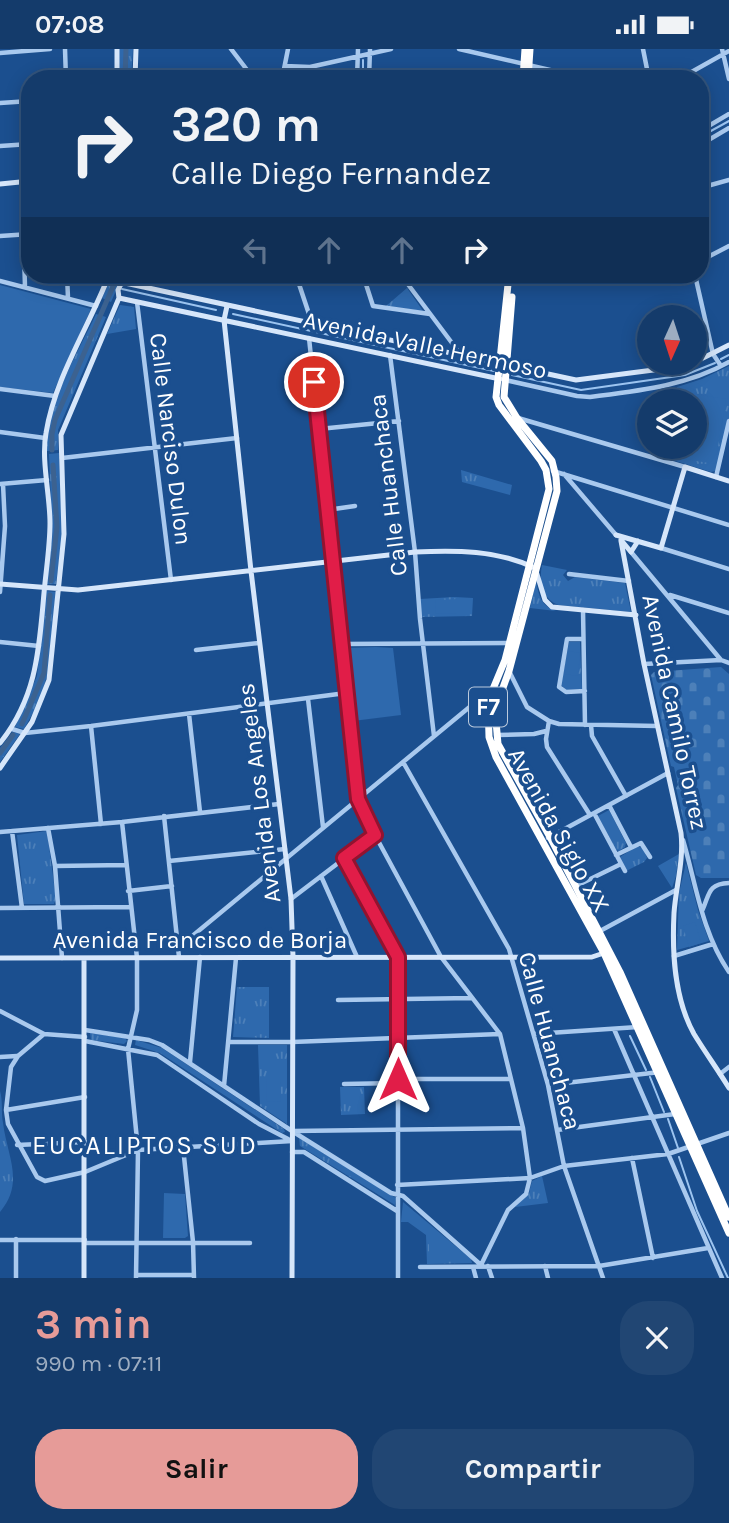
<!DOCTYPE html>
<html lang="es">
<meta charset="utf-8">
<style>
body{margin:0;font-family:Karla,sans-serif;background:#214673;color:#f1f3f6;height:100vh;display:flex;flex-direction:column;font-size:26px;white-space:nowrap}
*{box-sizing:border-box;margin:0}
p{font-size:23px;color:#9dadc1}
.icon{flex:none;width:38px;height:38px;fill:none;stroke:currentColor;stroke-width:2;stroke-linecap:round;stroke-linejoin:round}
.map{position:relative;height:1229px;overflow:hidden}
.sheet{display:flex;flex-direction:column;background:#143b6b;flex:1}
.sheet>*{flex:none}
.banner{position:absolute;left:21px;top:21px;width:688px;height:214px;border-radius:28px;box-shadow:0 4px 18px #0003,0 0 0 2px #33557e;background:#143b6b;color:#f1f3f6;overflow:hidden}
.needle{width:46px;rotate:183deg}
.tools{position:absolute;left:637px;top:256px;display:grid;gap:14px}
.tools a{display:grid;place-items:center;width:70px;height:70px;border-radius:50%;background:#143b6b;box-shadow:0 4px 18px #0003,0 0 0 2px #33557e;font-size:35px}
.pin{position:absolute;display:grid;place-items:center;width:60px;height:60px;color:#fff;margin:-30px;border:4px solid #fff;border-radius:50%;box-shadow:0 2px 7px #0007}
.me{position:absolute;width:77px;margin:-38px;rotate:0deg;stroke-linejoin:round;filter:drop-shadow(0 0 5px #0008)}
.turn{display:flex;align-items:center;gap:24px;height:147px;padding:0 35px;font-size:32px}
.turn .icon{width:91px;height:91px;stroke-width:2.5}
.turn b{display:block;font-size:49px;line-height:60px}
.lanes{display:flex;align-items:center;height:66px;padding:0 35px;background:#0003;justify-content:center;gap:35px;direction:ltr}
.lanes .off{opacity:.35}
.round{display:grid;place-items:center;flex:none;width:74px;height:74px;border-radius:28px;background:#214673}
.overview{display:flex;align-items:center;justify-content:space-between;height:119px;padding:0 35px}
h1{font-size:42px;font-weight:700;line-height:52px;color:#e69b98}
.primary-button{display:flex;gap:14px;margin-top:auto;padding:14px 35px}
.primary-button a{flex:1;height:80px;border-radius:28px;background:#e69b98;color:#111;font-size:28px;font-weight:700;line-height:80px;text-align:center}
.primary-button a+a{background:#214673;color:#f1f3f6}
.status{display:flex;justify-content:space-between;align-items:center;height:49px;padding:0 35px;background:#143b6b;direction:ltr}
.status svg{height:19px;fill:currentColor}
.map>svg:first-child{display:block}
</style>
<div class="status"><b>07:08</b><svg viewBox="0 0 49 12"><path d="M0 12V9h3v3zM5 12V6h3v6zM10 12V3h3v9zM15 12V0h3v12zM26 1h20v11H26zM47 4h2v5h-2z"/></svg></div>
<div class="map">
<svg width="729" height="1229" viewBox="0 0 729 1229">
<defs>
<pattern id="grass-tufts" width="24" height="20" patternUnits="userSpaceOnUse" patternTransform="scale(1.75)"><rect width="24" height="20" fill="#2e69ad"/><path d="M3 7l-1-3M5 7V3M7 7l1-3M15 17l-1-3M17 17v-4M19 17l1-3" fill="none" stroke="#4d80b9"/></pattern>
<pattern id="cemetery-stones" width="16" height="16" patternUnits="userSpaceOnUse" patternTransform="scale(1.75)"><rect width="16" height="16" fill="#2e69ad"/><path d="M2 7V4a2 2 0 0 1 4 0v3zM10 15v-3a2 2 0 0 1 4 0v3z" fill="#4d80b9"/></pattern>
</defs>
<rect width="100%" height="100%" fill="#1b4f8f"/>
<!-- grass -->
<path fill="url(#grass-tufts)" d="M119,0H133L131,30H119Z
M112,226H123L111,253L102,249Z
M407,239L423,262L386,257Z
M120,256L134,258L136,280L107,285Z
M96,265L106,268L58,381V401L47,402C46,354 77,306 96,265Z
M729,317V369L716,422L711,423L666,409L668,397H695V352H674L677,338L702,330Z
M59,404L62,486L56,535H47L52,475L49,405Z
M461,421L512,436L510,446L462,433Z
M542,516L567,521L563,526L568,532L575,528L625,534L631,563L558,556C541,549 539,532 542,516Z
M536,532C539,547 541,557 556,562L530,559Z
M46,542L56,543L48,623L40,651L24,680L15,678L37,627Z
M454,548L473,549L472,567L421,568L420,550Z
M569,593H580L582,640L566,641L561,636Z
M13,683L20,685L0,713V699Z
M609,761L626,794L625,798L619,802L616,801L598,767Z
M47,782L56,850L54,855H24L17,786Z
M637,797L643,799L647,809L644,813L626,822L620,808Z
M679,805L676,827L672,839L658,817Z
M686,814L698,861L709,892L677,901L679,844Z
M237,938H269V989L233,988Z
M90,984L125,989L127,992L124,995L91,991Z
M136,991L162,999L284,1080L285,1083L282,1084L160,1004L135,996Z
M258,996H287V1075L260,1057Z
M340,1038H364L365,1065L341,1066Z
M0,1042C3,1053 1,1063 3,1074C7,1107 25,1133 0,1163Z
M299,1089L396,1149L395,1156L300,1097Z
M542,1127L548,1154L515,1158L529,1144L532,1132Z
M403,1153L471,1210L472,1214L427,1215L426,1186L408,1173H401Z"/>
<!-- cemetery -->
<path fill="url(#cemetery-stones)" d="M721,618L729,625V829H701L696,826L676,739L678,736L674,718L671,717L651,626L654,623Z"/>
<!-- pitch -->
<path fill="#2e69ad" d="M0,236L91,260L53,344L0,338Z
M683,343L726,350L715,415L672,408L674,397H695V352H682Z
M457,550V564L436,565L435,551Z
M376,598L393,599L401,666L353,672L345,599Z
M568,602L580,604L578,627L564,625Z
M695,873L701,894L689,898L683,877Z
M266,1030H280L281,1052L267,1053Z
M164,1144L185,1145L188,1187L185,1189H163Z
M429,1190H441V1211H429Z"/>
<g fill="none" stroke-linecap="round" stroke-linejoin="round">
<!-- stream -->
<path stroke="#9cc4f0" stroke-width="2" d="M363,11V30
M700,88L729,72
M122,240L216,261
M233,265L494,322
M721,310L729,306
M512,326L581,341L685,326L715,314
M630,987L646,1021
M650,1028L664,1063
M668,1070L678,1099
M679,1108L697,1162L728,1229"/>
<!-- canal -->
<path stroke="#3c6290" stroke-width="5" d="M125,30L126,0
M52,401V385L55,371L118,226
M51,532L57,478L53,416
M22,675L44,624L50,546
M0,704L13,686"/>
<!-- street -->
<path stroke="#a9c9ee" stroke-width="4.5" d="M65,0L66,30
M231,0L254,30
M459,0L589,30
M643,0L649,30
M722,0L729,30
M0,4L50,0
M285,17L310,18L391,0
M222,30L248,23
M282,30L288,0
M357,30L358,0
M369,30L370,0
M679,30L729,2
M0,54L30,52
M700,82L729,65
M700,96L729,79
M0,97L30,95
M22,133L25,238
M700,139L729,131
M0,187L30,185
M700,212L729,197
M67,226L68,249
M296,226L312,274
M363,226L373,257L430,265
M401,226L461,306
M695,226L713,305L721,317
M0,232L96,257
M137,253L171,531
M309,289L358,750L375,786L441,908L500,985L523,1079L530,1129L526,1145L508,1161L481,1216
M390,306L415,503L420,570L434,687
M505,331L577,347L590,348C637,342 687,337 729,313
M0,340L55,347
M518,369L685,418
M319,380L399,372
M0,383L45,389
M62,409L237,389
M553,422L729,476
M564,425L616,486
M716,428L729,372
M0,435L47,431
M327,461L355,457
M661,499L729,520
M631,503L721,611
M569,525L629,532
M0,543L5,477L3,435
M670,546L729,564
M583,561L585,676
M582,590H567L559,638L566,643L585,642
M0,593L39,597
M343,595L509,594
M196,601L259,594
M644,615L721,611L729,614
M509,622L527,658L549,672L559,675L657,677
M308,650L323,778
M189,665L200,763
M549,672L546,690L547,698L590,766
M591,676L592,687L626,747
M91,677L101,775
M12,680L25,684L91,677L346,644
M496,686L534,685L546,682
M403,713L509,900L548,1036L564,1117L603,1229
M609,756L631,798
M594,764L625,822
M164,767L179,908
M122,773L137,909V961L128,1000L138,1101L136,1229
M48,779L55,817L62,909
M12,782L22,859
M0,783L122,773L279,755
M548,789L668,724
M683,791C696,835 702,884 729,923
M616,806L641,794L650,808
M344,809L398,908V1229
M169,812L285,800
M55,817L126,816
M321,827L357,908
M576,837L621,815
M128,842L172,837
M291,850L375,786
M0,859L130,858
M702,862C710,845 707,835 729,834
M600,882L676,841
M179,898L472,656L479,652L497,653
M674,907L713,895
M338,951L472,949
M0,962L44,985
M614,980L722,1229
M85,981L149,991L162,996L292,1082L391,1144L403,1147L481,1216
M534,985L638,978
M85,988L44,985L18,1007L11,1018L6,1061L8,1075L37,1128L45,1132L85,1123L138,1101L292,1092
M85,992L157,1006L259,1075L288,1090
M229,993H292L500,985
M0,1008L17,1007
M190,1013L200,908
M720,1025L729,1018
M398,1030H511
M344,1035L398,1034
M548,1036L660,1023
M224,1037L236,909
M6,1061L85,1048
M557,1081L675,1065
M293,1082L523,1079
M17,1096L85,1093
M183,1098L193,1193L194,1229
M292,1103H304L397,1162
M632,1109L653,1209
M397,1136L530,1129L564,1117L668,1105L729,1084
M0,1191H85
M85,1194H250
M488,1217L492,1229
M545,1217L548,1229
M420,1218L599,1217L708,1199
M473,1218L476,1229
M136,1226H193
M16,1229V1190"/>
<!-- secondary -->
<path stroke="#d6e6fa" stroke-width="5" d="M117,0V30
M135,30L136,0
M0,135L30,132
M125,234L576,331L669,319L694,313
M119,249L500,330
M227,257L224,271L251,522L291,850L293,908L292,1229
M695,313L729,296
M616,486L661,499L685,418L729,432
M621,491L631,503L638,492
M621,492L644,615L681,784C684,811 676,837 674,864C672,904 674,949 694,985C705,1003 718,1021 729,1039
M0,535L78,541L415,503C455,501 498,501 535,519L545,551L552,558L636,566
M0,694C37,648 39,600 44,544C46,521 50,497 50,474C50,446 41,411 46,384C55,328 89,278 109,226
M0,719L32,673L49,631L64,485L61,386L119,249L118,241L121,235L125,234L127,226
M0,909L592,908L607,903
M84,909V1229"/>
<!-- highway -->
<path stroke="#fff" stroke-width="7" d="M523,30L525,0
M528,30L530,0
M509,226L496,348L499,356L541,412L546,421L549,440L505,611L488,652L489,688L496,708L604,904L729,1184
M512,248L504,348L517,369L552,412L556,428L557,442L509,622L495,661L498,695L550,788L620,923L729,1168"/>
</g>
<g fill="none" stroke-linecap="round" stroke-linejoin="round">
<!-- route casing -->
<g stroke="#92132f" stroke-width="18">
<path id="route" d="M314,333L358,750L375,786L344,809L398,908V1030"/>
</g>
<!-- route -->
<use href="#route" stroke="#e11d48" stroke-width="12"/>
</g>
<g text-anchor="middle" stroke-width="7" stroke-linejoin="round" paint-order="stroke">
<!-- shield labels -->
<rect fill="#1b4f8f" stroke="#bbcadd" stroke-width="2" x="469" y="638.5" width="38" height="39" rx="5"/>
<g font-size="23" font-weight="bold" fill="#fff">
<text x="488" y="666">F7</text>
</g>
<!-- street labels -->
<g font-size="24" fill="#fff" stroke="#1b4f8f">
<text transform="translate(425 296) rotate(12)" y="8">Avenida Valle Hermoso</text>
<text transform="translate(171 390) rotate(83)" y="8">Calle Narciso Dulon</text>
<text transform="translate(388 436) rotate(-97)" y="8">Calle Huanchaca</text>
<text transform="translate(675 663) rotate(78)" y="8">Avenida Camilo Torrez</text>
<text transform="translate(259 744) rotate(-97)" y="8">Avenida Los Angeles</text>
<text transform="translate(559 781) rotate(61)" y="8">Avenida Siglo XX</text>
<text x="200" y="899">Avenida Francisco de Borja</text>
<text transform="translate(550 992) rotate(75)" y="8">Calle Huanchaca</text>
</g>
<!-- neighbourhood labels -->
<g font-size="26" letter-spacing="2" fill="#fff" stroke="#1b4f8f">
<text x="145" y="1105">EUCALIPTOS SUD</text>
</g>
</g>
</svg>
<div class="tools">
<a><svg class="needle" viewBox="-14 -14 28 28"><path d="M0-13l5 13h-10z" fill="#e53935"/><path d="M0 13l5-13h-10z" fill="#9dadc1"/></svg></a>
<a><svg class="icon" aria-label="layers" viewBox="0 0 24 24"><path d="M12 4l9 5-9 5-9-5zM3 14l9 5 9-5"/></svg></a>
</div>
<div class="pin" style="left:314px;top:333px;background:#d93025"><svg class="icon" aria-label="arrive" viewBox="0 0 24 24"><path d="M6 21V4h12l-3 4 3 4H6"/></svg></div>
<svg class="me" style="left:398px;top:1030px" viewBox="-20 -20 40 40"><path d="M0-17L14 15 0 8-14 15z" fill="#e11d48" stroke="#fff" stroke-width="4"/></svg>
<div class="banner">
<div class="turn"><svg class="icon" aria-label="right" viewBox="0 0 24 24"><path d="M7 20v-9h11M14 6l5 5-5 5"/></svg><div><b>320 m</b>Calle Diego Fernandez</div></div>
<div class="lanes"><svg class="icon off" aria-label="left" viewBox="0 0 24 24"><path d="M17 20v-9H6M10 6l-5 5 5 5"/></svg><svg class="icon off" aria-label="ahead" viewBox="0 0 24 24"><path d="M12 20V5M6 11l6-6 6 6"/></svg><svg class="icon off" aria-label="ahead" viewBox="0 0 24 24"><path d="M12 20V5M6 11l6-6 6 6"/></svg><svg class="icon" aria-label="right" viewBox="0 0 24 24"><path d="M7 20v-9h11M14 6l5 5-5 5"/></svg></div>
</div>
</div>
<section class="sheet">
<div class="overview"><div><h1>3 min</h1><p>990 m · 07:11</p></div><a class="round"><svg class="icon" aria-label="close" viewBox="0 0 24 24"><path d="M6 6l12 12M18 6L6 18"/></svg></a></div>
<div class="primary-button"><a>Salir</a><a>Compartir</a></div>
</section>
